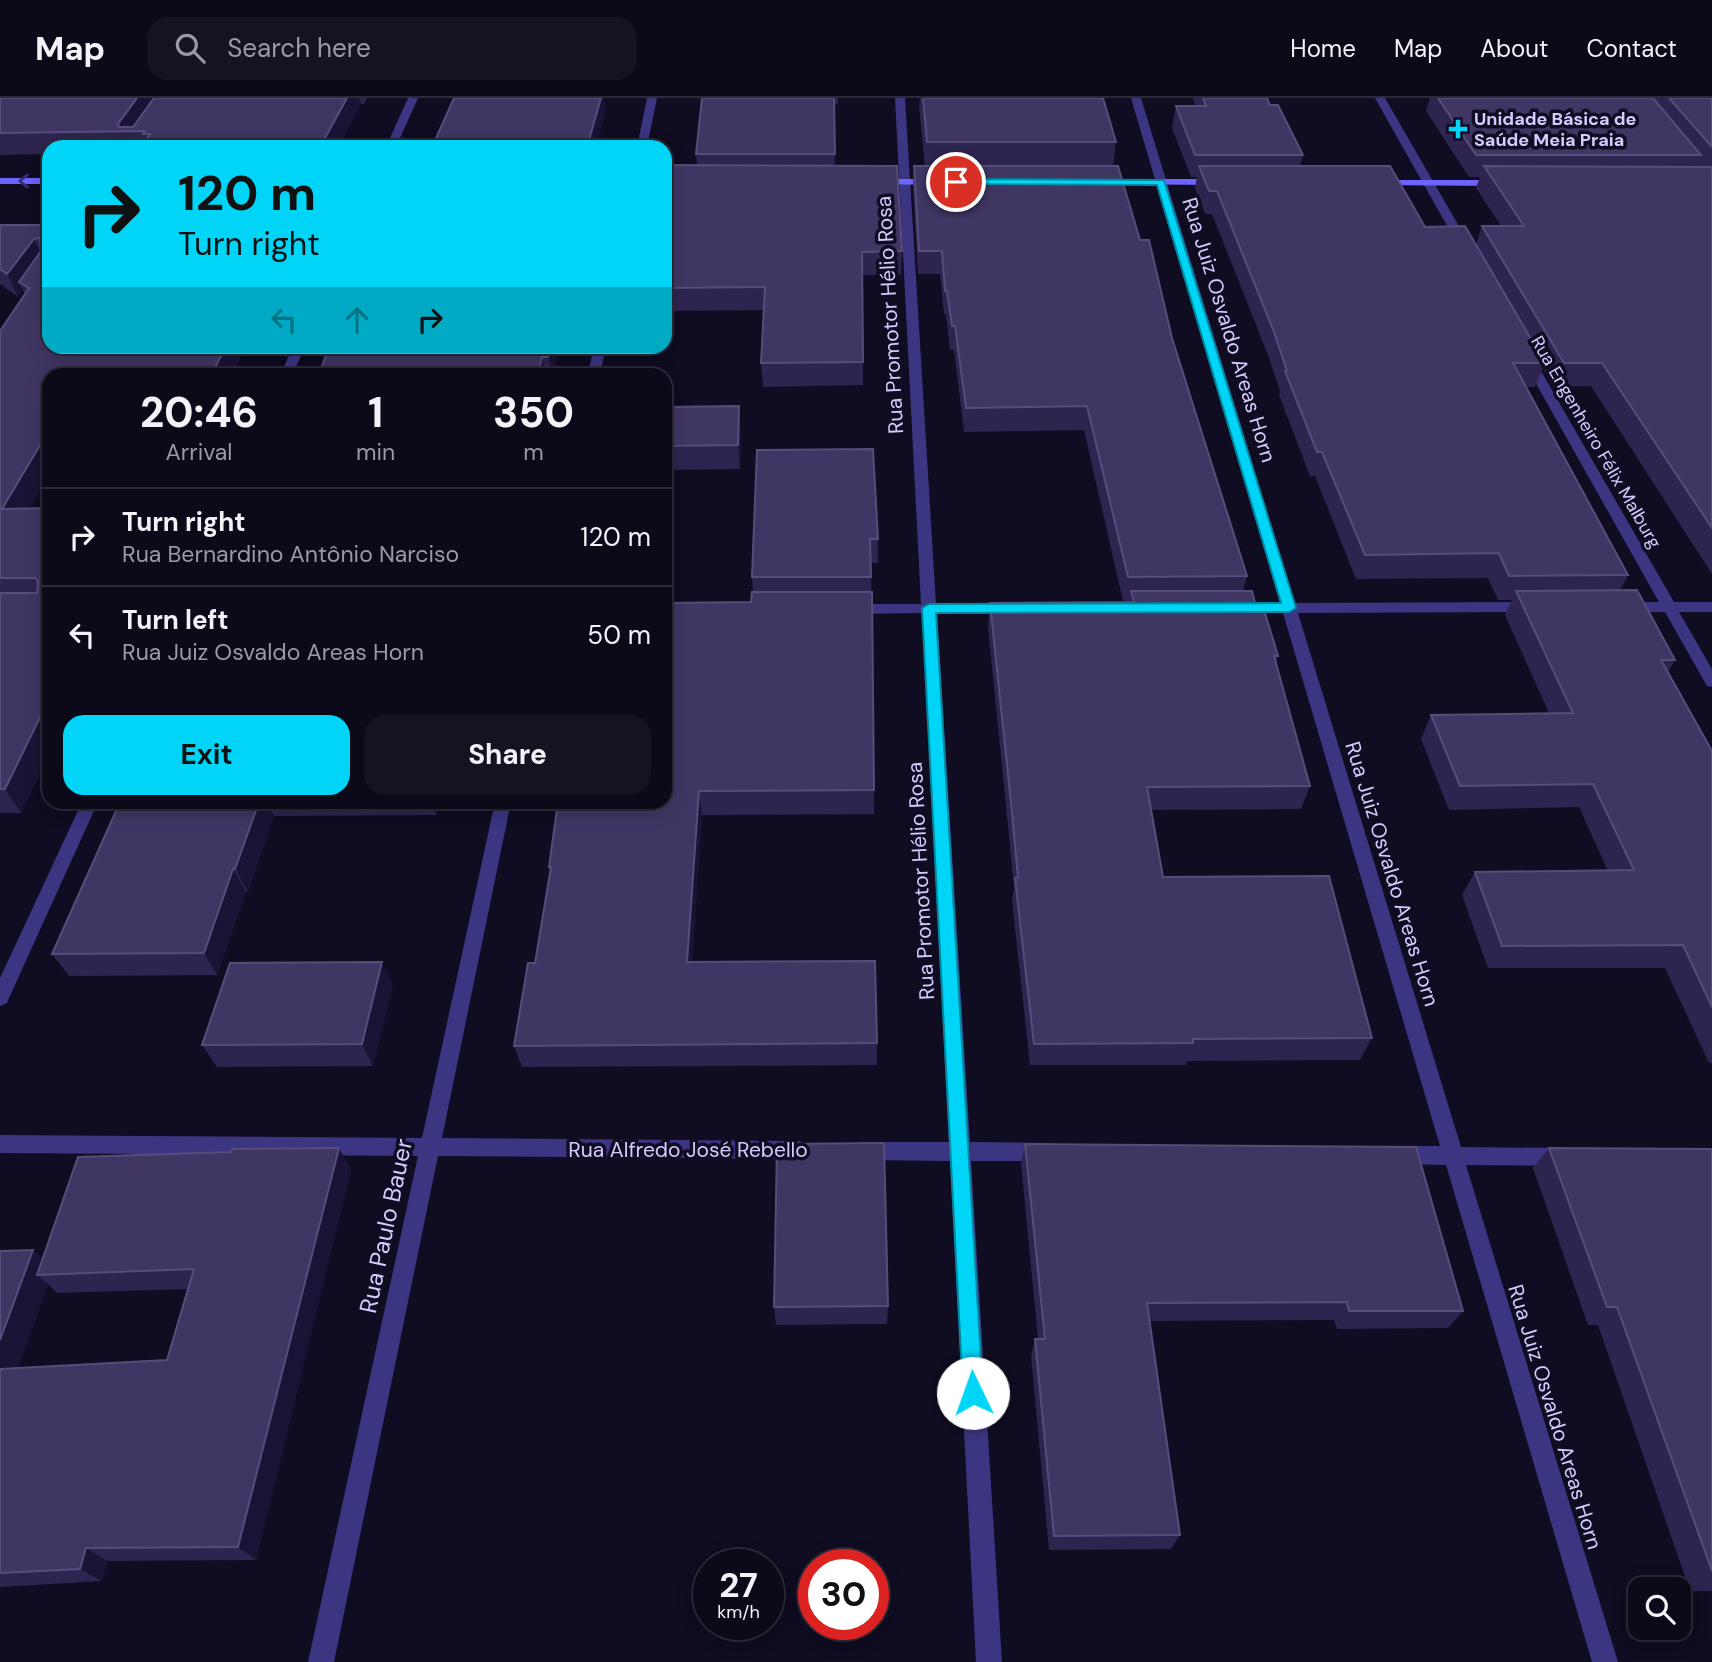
<!DOCTYPE html>
<meta charset="utf-8">
<style>
body{margin:0;font-family:"DM Sans",sans-serif;background:#151222;color:#f1f3f6;height:100vh;display:flex;flex-direction:column;font-size:26px;white-space:nowrap}
*{box-sizing:border-box;margin:0}
p{font-size:23px;color:#9a9aa2}
.icon{flex:none;width:38px;height:38px;fill:none;stroke:currentColor;stroke-width:2;stroke-linecap:round;stroke-linejoin:round}
.map{position:relative;flex:1;overflow:hidden}
.sheet{position:absolute;left:42px;top:270px;width:630px;height:441px;display:flex;flex-direction:column;background:#0c0919;border-radius:21px;box-shadow:0 4px 18px #0003,0 0 0 2px #2c2a38}
.sheet>*{flex:none}
.hud{position:absolute;left:42px;top:42px;width:630px;height:214px;border-radius:21px;box-shadow:0 4px 18px #0003,0 0 0 2px #2c2a38;background:#00d5f7;color:#111;overflow:hidden}
.controls{position:absolute;left:1628px;top:1479px;display:grid;gap:14px}
.controls a{display:grid;place-items:center;width:63px;height:63px;border-radius:14px;background:#0c0919;box-shadow:0 4px 18px #0003,0 0 0 2px #2c2a38;font-size:35px}
.speed{position:absolute;left:693px;top:1451px;display:flex;gap:14px;font-size:35px;font-weight:700;text-align:center}
.speed>*{display:grid;place-content:center;width:91px;height:91px;border-radius:50%;background:#0c0919;box-shadow:0 4px 18px #0003,0 0 0 2px #2c2a38;line-height:1}
.speed small{font-size:18px;font-weight:400}
.speed .limit{border:10px solid #d22;background:#fff;color:#111}
.pin{position:absolute;display:grid;place-items:center;width:60px;height:60px;color:#fff;margin:-30px;border:4px solid #fff;border-radius:50%;box-shadow:0 2px 7px #0007}
.me{position:absolute;width:77px;margin:-38px;rotate:357deg;stroke-linejoin:round;filter:drop-shadow(0 0 5px #0008)}
.turn{display:flex;align-items:center;gap:24px;height:147px;padding:0 21px;font-size:32px}
.turn .icon{width:91px;height:91px;stroke-width:2.5}
.turn b{display:block;font-size:49px;line-height:60px}
.lanes{display:flex;align-items:center;height:66px;padding:0 21px;background:#0003;justify-content:center;gap:35px;direction:ltr}
.lanes .off{opacity:.35}
.eta{display:flex;justify-content:space-evenly;align-items:center;height:119px;text-align:center}
.eta b{font-size:42px;font-weight:700;line-height:49px}
.button{display:flex;gap:14px;margin-top:auto;padding:14px 21px}
.button a{flex:1;height:80px;border-radius:21px;background:#00d5f7;color:#111;font-size:28px;font-weight:700;line-height:80px;text-align:center}
.button a+a{background:#151222;color:#f1f3f6}
ul{padding:0;list-style:none}
li{display:flex;align-items:center;gap:21px;height:98px;padding:0 21px;border-top:2px solid #2c2a38}
li div{flex:1}
li b{display:block;font-size:26px}
li em{font-style:normal}
header{display:flex;align-items:center;gap:42px;box-sizing:border-box;height:98px;padding:0 35px;background:#0c0919;border-bottom:2px solid #2c2a38}
header strong{font-size:33px}
nav{display:flex;gap:38px;margin-inline-start:auto;font-size:24px}
.search{width:490px;height:63px;background:#151222;display:flex;align-items:center;gap:18px;box-sizing:border-box;padding:0 24px;border-radius:21px;color:#9a9aa2;font-size:26px}
.map>svg:first-child{display:block}
</style>
<header>
<strong>Map</strong>
<div class="search"><svg class="icon" aria-label="search" viewBox="0 0 24 24"><circle cx="10" cy="10" r="6"/><path d="M15 15l6 6"/></svg>Search here</div>
<nav><a>Home</a><a>Map</a><a>About</a><a>Contact</a></nav>
</header>
<div class="map">
<svg width="1712" height="1564" viewBox="0 0 1712 1564">
<rect width="100%" height="100%" fill="#100c21"/>
<g fill="none" stroke-linecap="round" stroke-linejoin="round">
<!-- minor -->
<path fill="#3b3582" fill-rule="evenodd" d="M408,0H418L396,49H386Z
M647,0H657L647,49H637Z
M895,0H905L936,506L1012,505L1019,510L1012,515H937L970,1044L1047,1045L1054,1048L1057,1054L1054,1060L1047,1063H971L1002,1564H976L950,1063L862,1062L855,1059L852,1053L855,1047L862,1044H949L922,515L851,516L844,511L851,506H921Z
M1131,0H1141L1295,505L1530,504L1537,509L1530,514L1298,515L1461,1049L1565,1050L1572,1053L1575,1059L1572,1065L1565,1068L1466,1067L1618,1564H1592L1446,1067L1397,1066L1390,1063L1387,1057L1390,1051L1397,1048H1440L1283,515H1240L1233,510L1240,505H1280Z
M1375,0H1385L1471,149L1469,151L1459,149Z
M293,248H305L293,276H281Z
M594,248H606L600,276H588Z
M1527,255L1533,259L1674,504H1712V514H1679L1712,571V589L1707,588L1665,514H1625L1618,509L1625,504H1659L1521,259Z
M82,704H98L9,900L7,905L0,908V880Z
M495,704H511L442,1040L799,1043L806,1046L809,1052L806,1058L799,1061L438,1058L334,1564H308L418,1058L0,1055V1037L422,1040Z"/>
<!-- secondary -->
<path fill="#6d63ff" fill-rule="evenodd" d="M0,80H49V86H0Z
M876,81H935L940,84L935,87L872,86L871,84Z
M1100,81H1219L1224,84L1219,87L1096,86V82Z
M1376,82H1502L1507,85L1502,88L1372,87V83Z"/>
</g>
<!-- wall -->
<path fill="#2e2450" fill-rule="evenodd" d="M0,0H367L364,6H361L338,49H49V56L0,57Z
M702,0H838V6H834L835,67L902,153L901,177H862L863,287L763,289L761,265L764,212L665,213V77L697,67L696,56Z
M920,0H1103L1116,44L1113,68L1140,142L1172,240L1247,478L1243,493L1255,505L1278,558L1276,565L1310,688L1301,711L1151,712L1163,779L1372,940L1360,962L1187,963L1186,967H1030L1012,803L1014,790L1008,728L988,530L990,505L1129,504L1130,503H1123L1084,332L964,334L954,252H950L946,216H944L940,176H918L913,90L914,68H925L919,9Z
M1193,0H1267L1270,7L1303,57L1300,68L1425,129L1476,147L1482,128H1501L1476,90L1480,79H1469L1426,13L1430,0H1712V476L1591,288L1553,289L1543,270L1535,289H1526L1628,477L1620,493L1675,562L1668,574L1712,653V965H1709L1665,870H1488L1462,797L1475,774L1608,773L1579,709L1449,712L1421,641L1431,617L1549,615L1505,517L1512,502H1498L1488,480L1356,481L1315,378H1310L1279,297L1280,293L1268,257L1212,116H1205L1195,90L1197,79H1191L1172,30L1176,8H1195Z
M0,127H49V248H245L233,276H49L30,410H49V656L21,715H0V233L25,196L23,192L18,199L0,186Z
M329,248H559L554,276H310L321,271Z
M665,309L741,332L740,371L665,372Z
M757,352L878,441V465H871L874,716L702,717L692,864L877,945V967L522,969L514,948L535,865L550,774L549,769L751,504L753,494L752,479Z
M120,704H440L436,717L274,718L248,794H246L217,877L69,878L52,856Z
M393,886L373,968L217,969L202,947Z
M1025,1046L1463,1213L1448,1230L1337,1231L1334,1222L1150,1223L1180,1437L1171,1451L1049,1452L1031,1258L1035,1241H1038L1021,1066Z
M339,1050L351,1071L256,1462L107,1463L102,1483L0,1489V1153L33,1152L43,1161ZM48,1186L57,1195L188,1191L167,1262L18,1270Z
M1549,1050L1712,1051V1493H1690L1598,1227H1588L1533,1070Z
M888,1208L887,1226L776,1227L774,1209Z"/>
<!-- shaded-wall -->
<path fill="#1b1335" d="M137,0H161L137,34H121L118,26Z
M347,0H359L361,6L338,49H320Z
M598,0H604L606,13L596,49H587Z
M34,141L44,163L19,184L23,192L18,199L7,176Z
M226,248H245L233,276H212Z
M550,248H559L554,276H552L548,259Z
M542,259L545,276H538Z
M739,308L741,332L740,371L738,347Z
M49,332V377L16,435L2,411Z
M49,601V656L21,715L5,691Z
M699,693L702,717L691,887L687,864Z
M259,704H267L274,718L248,794L235,771Z
M431,704H440L436,717Z
M233,771L246,794L217,877L204,855Z
M382,864L393,886L373,968L362,946Z
M339,1050L351,1071L256,1462L238,1449Z
M33,1152L53,1171L37,1177L48,1186L12,1288L0,1280V1242Z
M86,1450L107,1463L102,1483L80,1471Z"/>
<!-- building -->
<path fill="#403663" stroke="#574d7b" stroke-width="2" d="M0,0H137L118,26L119,29H133L154,0H347L320,49H141L150,36H143L145,33L0,35Z
M454,0H601L587,49H432Z
M702,0H834L835,56H696Z
M923,0H1103L1116,44H927Z
M1203,0H1267L1270,7H1278L1303,57H1195L1176,8H1206Z
M1438,0H1653L1701,57H1476Z
M1669,0H1712V49Z
M666,67L897,68L902,153L862,154L863,264L761,265L765,189L665,190V77Z
M914,68H1118L1140,142H1149L1172,240L1247,478L1128,479L1087,308L966,310L955,228H952L947,193H945L942,153H919Z
M1199,68H1390L1425,129L1465,128L1545,265H1513L1628,477L1509,478L1499,455L1365,457L1322,354H1317L1285,273H1287L1274,234L1217,93H1209Z
M1484,68L1710,69L1712,70V430L1602,265H1564L1482,128H1524Z
M0,127H49V248H226L212,276H49V332L2,411L49,410V601L5,691H0V495H37L38,483L35,480H0V233L29,190L19,184L41,153L40,140L34,141L7,176L0,171Z
M329,248H550L548,259H542L538,276H310L312,271H321Z
M739,308L738,347L665,348V309Z
M873,351L878,441H870L871,479H752L757,352Z
M1637,492L1675,562H1661L1712,653V909L1683,847L1502,848L1475,774L1634,772L1593,686L1460,688L1431,617L1573,615L1516,493Z
M1131,493H1252L1255,505H1262L1278,558H1274L1310,688L1147,689L1163,779L1329,778L1372,940L1193,941V945L1034,946L1015,780H1018L1011,705L990,505L1134,504Z
M752,494H872L874,692L699,693L687,864L875,863L877,945L514,948L528,865H535L551,769H549L558,704H665V505L751,504Z
M120,704H259L235,771H233L204,855L52,856Z
M382,864L362,946L202,947L230,865Z
M884,1045L888,1208L774,1209L777,1046Z
M1025,1046L1416,1049L1463,1213H1349L1347,1204L1147,1205L1180,1437L1054,1438L1035,1241H1045Z
M339,1050L238,1449L86,1450L80,1471L0,1475V1271L167,1262L194,1171L37,1177L78,1059L231,1054L232,1051Z
M1549,1050L1712,1051V1473L1617,1209H1607Z
M33,1152L0,1242V1153Z"/>
<!-- one-way arrows -->
<defs><path id="oneway-chevron" d="M-2-3.5L2.5 0L-2 3.5" fill="none" stroke-width="1.6" stroke-linecap="round" stroke-linejoin="round" transform="scale(1.75)"/></defs>
<use stroke="#352f7a" href="#oneway-chevron" transform="translate(24 83) rotate(-180)"/>
<!-- route -->
<path fill="#00d5f7" stroke="#008aa1" stroke-width="2" d="M956,81L1164,82L1296,510L1289,514L936,515L983,1295L980,1303L973,1306L966,1303L963,1295L922,510L929,506L1281,505L1157,87L953,86V82Z"/>
<!-- markers -->
<path fill="#00d5f7" stroke="#100c21" stroke-width="2.5" d="M1454.5 20.5h7v7h7v7h-7v7h-7v-7h-7v-7h7z"/>
<g text-anchor="middle" stroke-width="7" stroke-linejoin="round" paint-order="stroke">
<!-- far-poi labels -->
<g font-size="18" font-weight="bold" fill="#d4ccff" stroke="#100c21" text-anchor="start">
<text x="1474" y="27">Unidade Básica de<tspan x="1474" dy="21">Saúde Meia Praia</tspan></text>
</g>
<!-- far-street labels -->
<g font-size="18" fill="#d4ccff" stroke="#100c21">
<text transform="translate(1596 344) rotate(60)" y="6">Rua Engenheiro Félix Malburg</text>
</g>
<!-- street labels -->
<g font-size="21" fill="#d4ccff" stroke="#100c21">
<text transform="translate(890 217) rotate(-93)" y="7">Rua Promotor Hélio Rosa</text>
<text transform="translate(1229 232) rotate(73)" y="7">Rua Juiz Osvaldo Areas Horn</text>
<text transform="translate(1392 776) rotate(73)" y="7">Rua Juiz Osvaldo Areas Horn</text>
<text transform="translate(921 783) rotate(-93)" y="7">Rua Promotor Hélio Rosa</text>
<text x="688" y="1059">Rua Alfredo José Rebello</text>
<text transform="translate(1555 1319) rotate(73)" y="7">Rua Juiz Osvaldo Areas Horn</text>
</g>
<!-- near-street labels -->
<g font-size="24" fill="#d4ccff" stroke="#100c21">
<text transform="translate(386 1128) rotate(-78)" y="8">Rua Paulo Bauer</text>
</g>
</g>
</svg>
<div class="controls">
<a><svg class="icon" aria-label="search" viewBox="0 0 24 24"><circle cx="10" cy="10" r="6"/><path d="M15 15l6 6"/></svg></a>
</div>
<div class="speed"><div>27<small>km/h</small></div><div class="limit">30</div></div>
<div class="pin" style="left:956px;top:84px;background:#d93025"><svg class="icon" aria-label="arrive" viewBox="0 0 24 24"><path d="M6 21V4h12l-3 4 3 4H6"/></svg></div>
<svg class="me" style="left:973px;top:1295px" viewBox="-20 -20 40 40"><circle r="19" fill="#fff"/><path d="M0-13L10 11 0 6-10 11z" fill="#00d5f7"/></svg>
<div class="hud">
<div class="turn"><svg class="icon" aria-label="right" viewBox="0 0 24 24"><path d="M7 20v-9h11M14 6l5 5-5 5"/></svg><div><b>120 m</b>Turn right</div></div>
<div class="lanes"><svg class="icon off" aria-label="left" viewBox="0 0 24 24"><path d="M17 20v-9H6M10 6l-5 5 5 5"/></svg><svg class="icon off" aria-label="ahead" viewBox="0 0 24 24"><path d="M12 20V5M6 11l6-6 6 6"/></svg><svg class="icon" aria-label="right" viewBox="0 0 24 24"><path d="M7 20v-9h11M14 6l5 5-5 5"/></svg></div>
</div>
<section class="sheet">
<div class="eta">
<div><b>20:46</b><p>Arrival</p></div>
<div><b>1</b><p>min</p></div>
<div><b>350</b><p>m</p></div>
</div>
<ul>
<li><svg class="icon" aria-label="right" viewBox="0 0 24 24"><path d="M7 20v-9h11M14 6l5 5-5 5"/></svg><div><b>Turn right</b><p>Rua Bernardino Antônio Narciso</p></div><em>120 m</em></li>
<li><svg class="icon" aria-label="left" viewBox="0 0 24 24"><path d="M17 20v-9H6M10 6l-5 5 5 5"/></svg><div><b>Turn left</b><p>Rua Juiz Osvaldo Areas Horn</p></div><em>50 m</em></li>
</ul>
<div class="button"><a>Exit</a><a>Share</a></div>
</section>
</div>
